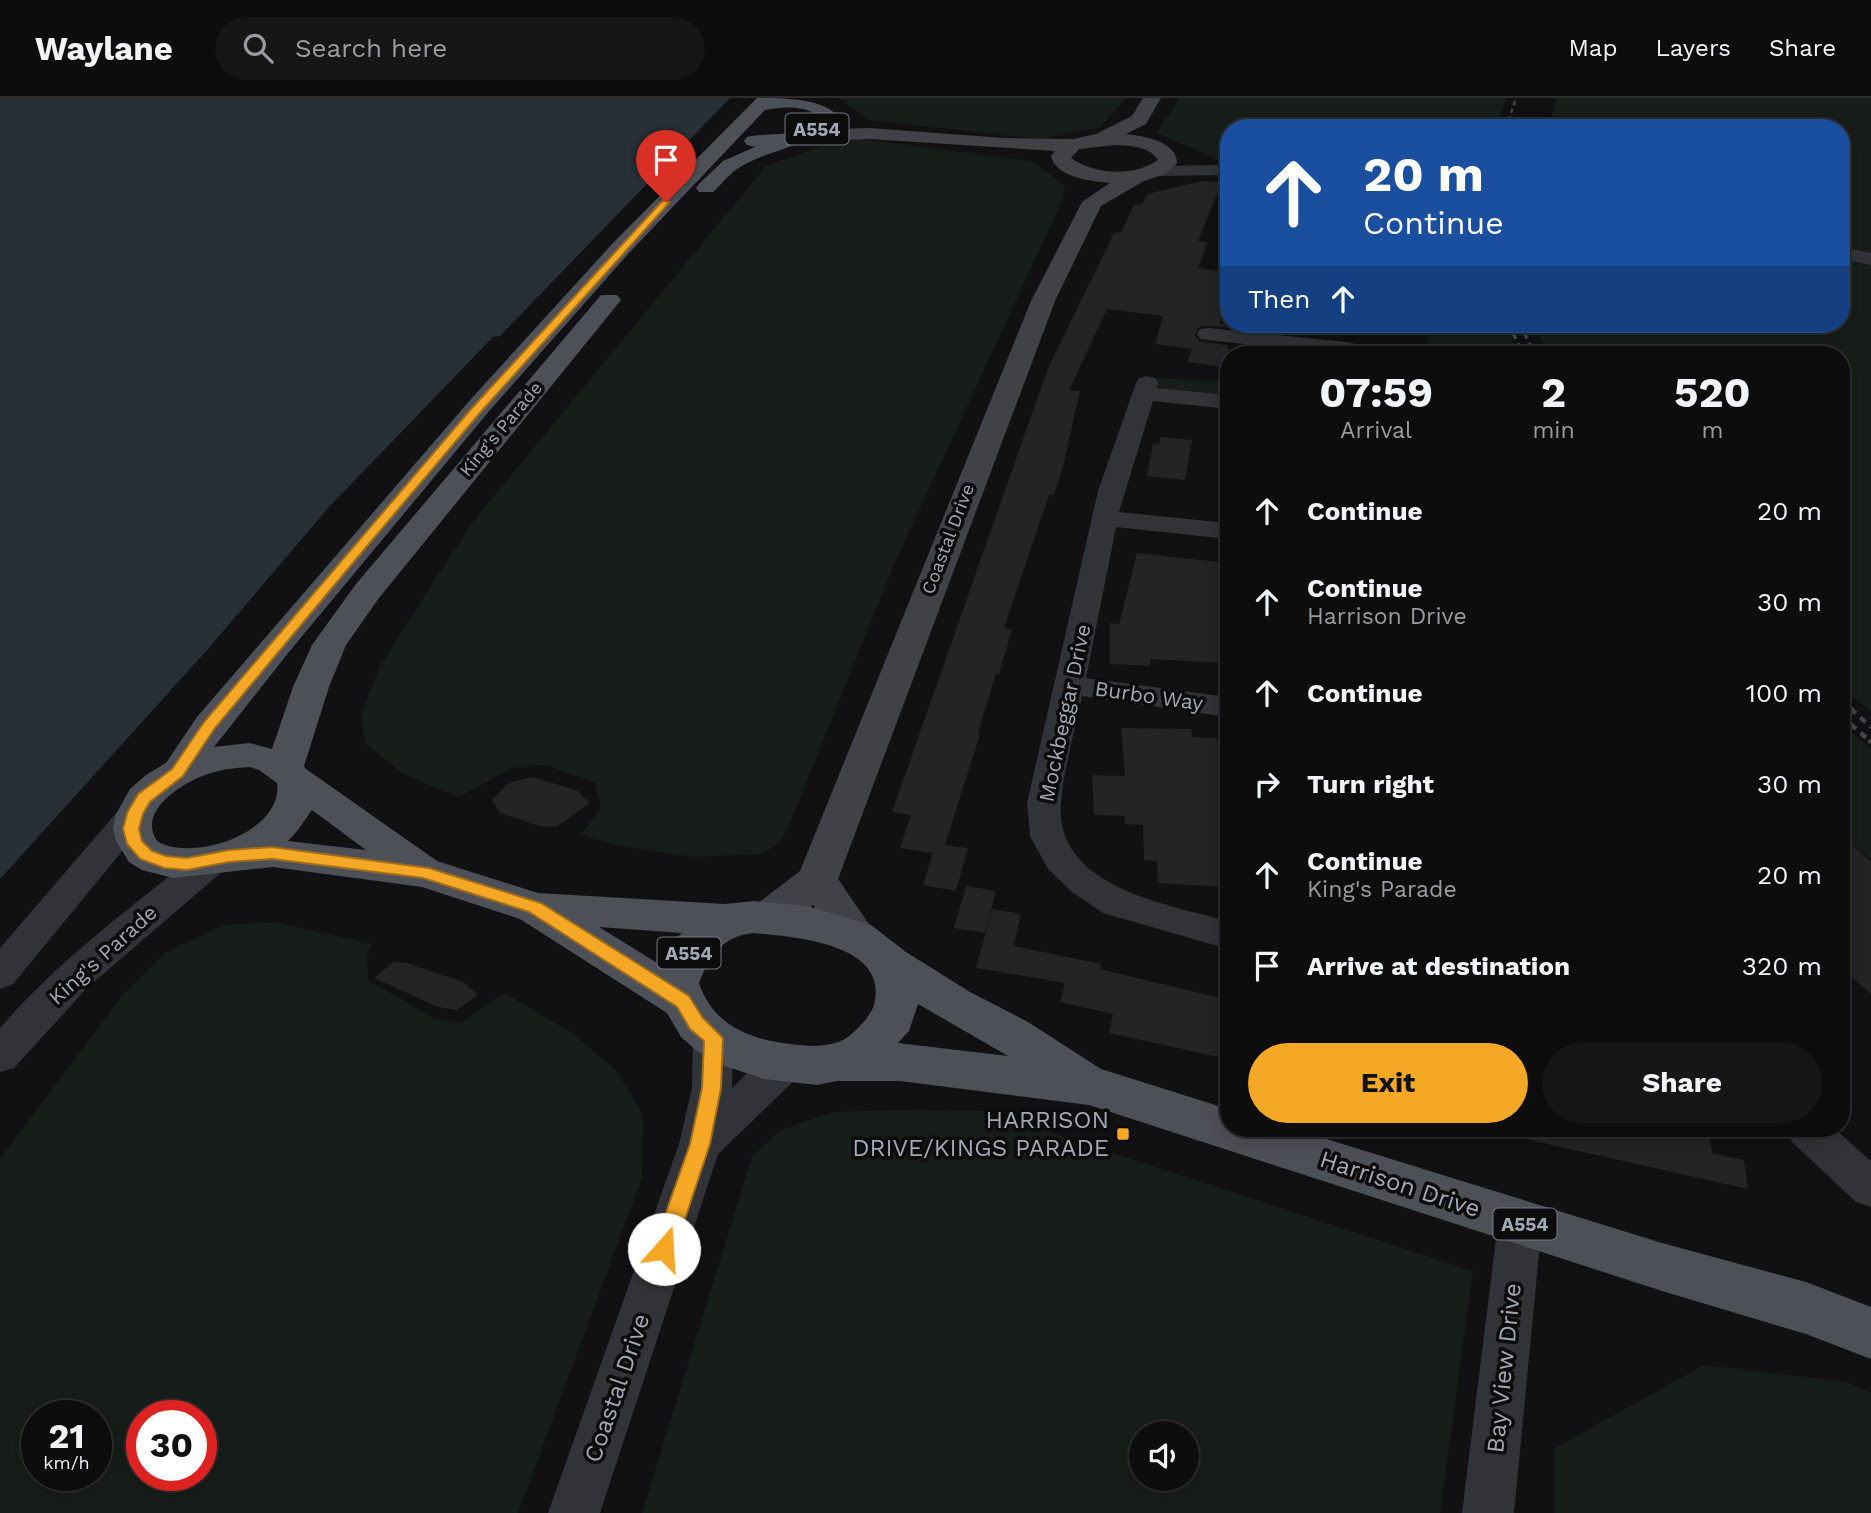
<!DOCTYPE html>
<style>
body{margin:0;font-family:"Work Sans",sans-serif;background:#161617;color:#f1f3f6;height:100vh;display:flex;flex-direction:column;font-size:26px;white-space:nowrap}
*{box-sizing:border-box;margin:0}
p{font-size:23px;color:#9a9c9e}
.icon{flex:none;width:38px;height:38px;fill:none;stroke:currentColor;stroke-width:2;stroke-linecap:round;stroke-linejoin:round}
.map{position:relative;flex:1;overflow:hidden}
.panel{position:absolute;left:1220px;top:248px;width:630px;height:791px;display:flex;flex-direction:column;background:#0d0d0e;border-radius:28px;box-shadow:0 4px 18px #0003,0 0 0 2px #2d2d2e}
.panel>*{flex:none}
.banner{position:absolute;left:1220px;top:21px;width:630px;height:214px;border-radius:28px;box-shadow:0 4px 18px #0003,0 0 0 2px #2d2d2e;background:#1a4fa0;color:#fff;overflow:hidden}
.tools{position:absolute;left:1129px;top:1323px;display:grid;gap:14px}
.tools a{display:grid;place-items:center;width:70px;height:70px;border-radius:50%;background:#0d0d0e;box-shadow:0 4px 18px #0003,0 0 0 2px #2d2d2e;font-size:35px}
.speed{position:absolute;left:21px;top:1302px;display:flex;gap:14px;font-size:35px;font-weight:700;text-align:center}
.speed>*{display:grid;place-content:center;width:91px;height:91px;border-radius:50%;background:#0d0d0e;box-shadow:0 4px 18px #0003,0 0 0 2px #2d2d2e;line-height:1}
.speed small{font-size:18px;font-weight:400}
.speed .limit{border:10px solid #d22;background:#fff;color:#111}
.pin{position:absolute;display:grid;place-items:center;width:60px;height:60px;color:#fff;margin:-72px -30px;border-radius:50% 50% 50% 0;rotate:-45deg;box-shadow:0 0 7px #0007}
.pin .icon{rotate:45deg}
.me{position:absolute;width:77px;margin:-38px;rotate:19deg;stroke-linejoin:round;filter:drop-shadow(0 0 5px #0008)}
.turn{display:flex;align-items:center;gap:24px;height:147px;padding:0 28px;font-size:32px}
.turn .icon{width:91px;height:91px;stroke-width:2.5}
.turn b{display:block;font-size:49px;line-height:60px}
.then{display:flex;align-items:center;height:66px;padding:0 28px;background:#0003;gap:14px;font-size:26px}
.eta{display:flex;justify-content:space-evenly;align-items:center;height:119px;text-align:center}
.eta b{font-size:42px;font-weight:700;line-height:49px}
.primary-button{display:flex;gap:14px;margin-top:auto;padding:14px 28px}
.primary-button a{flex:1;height:80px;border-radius:42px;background:#f5a726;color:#111;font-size:28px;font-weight:700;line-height:80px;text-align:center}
.primary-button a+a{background:#161617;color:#f1f3f6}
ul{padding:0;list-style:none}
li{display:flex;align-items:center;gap:21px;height:91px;padding:0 28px}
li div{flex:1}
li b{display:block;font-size:26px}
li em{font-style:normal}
header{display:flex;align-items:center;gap:42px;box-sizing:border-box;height:98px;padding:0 35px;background:#0d0d0e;border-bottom:2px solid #2d2d2e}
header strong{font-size:33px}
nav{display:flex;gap:38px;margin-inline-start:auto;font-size:24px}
.search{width:490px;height:63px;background:#161617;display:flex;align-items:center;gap:18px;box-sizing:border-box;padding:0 24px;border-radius:38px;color:#9a9c9e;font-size:26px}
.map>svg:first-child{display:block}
</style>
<header>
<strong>Waylane</strong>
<div class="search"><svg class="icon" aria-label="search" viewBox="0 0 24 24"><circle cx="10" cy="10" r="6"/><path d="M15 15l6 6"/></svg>Search here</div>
<nav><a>Map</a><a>Layers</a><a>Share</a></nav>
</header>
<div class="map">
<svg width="1871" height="1415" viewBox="0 0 1871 1415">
<rect width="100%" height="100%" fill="#111113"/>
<!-- green -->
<path fill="#171d18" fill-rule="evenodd" d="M838,0H1126L1101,29L1041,41L869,22Z
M1179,0H1506L1497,30H1228V64L1218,62L1157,35Z
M1556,0H1871V614L1841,589V257H1548L1534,226H1841V30H1549Z
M853,40L1032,63L1065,88L1062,103L896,462L788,730L779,745L762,756L693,759L626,749L581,737L601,709L595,685L547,667L512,670L459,699L403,676L365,645L361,616L381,566L471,426L766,68L825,47Z
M1424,226H1505L1519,257H1431Z
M1144,279L1228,284V299L1165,293Z
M1841,625L1871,651V762L1841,735Z
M275,824L372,846L367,860L368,882L432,919L461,925L504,895L574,936L616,972L643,1017L642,1080L518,1415H0V1061L122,898L165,855L223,827ZM37,1318H96V1377H37ZM142,1318H201V1377H142Z
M897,1012L985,1013L1473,1173L1440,1415H642L752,1059L779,1033L833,1014ZM1141,1335H1186V1381H1141Z
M1704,1267L1846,1284L1871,1295V1415H1555V1350Z"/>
<!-- water -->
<path fill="#273036" d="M0,0H730L500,238L493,239L329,409L208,551L0,781Z"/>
<!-- building -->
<path fill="#242427" d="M1202,83L1222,84L1198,143L1208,144L1198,170L1228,174L1220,226H1228V229L1200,228L1195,237L1200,244L1228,247V270L1187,264L1192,251L1155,246L1163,218L1107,211L1069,292L1080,293L1062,372L1054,397H1049L1004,530L1012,531L999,576L996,575L978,635L980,636L945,747L968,750L956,793L923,787L933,755L900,750L911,717L892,714L1048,270L1114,135H1121L1134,107H1142L1147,96Z
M1160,339L1192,342L1185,382L1147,378L1153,346L1159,347Z
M1137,455L1228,465V565L1150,561V568L1110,566V525L1119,526Z
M1121,630L1191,631L1192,639L1217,640L1228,722V789L1158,785L1157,763L1144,762L1143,727L1125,726V718L1094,717L1092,677L1125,678Z
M532,679L576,692L590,705L556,729L540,728L500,715L492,702L508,685Z
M1841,736L1871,764V896L1841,870Z
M966,788L996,793L985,835L954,830Z
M992,811L1021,816L1014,848L1101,866L1100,871L1228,902V961L1109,935L1113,916L1060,904L1065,885L976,870Z
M393,864L407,865L463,884L478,897L457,912L438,909L374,880Z
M1531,1031H1709L1712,1055L1744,1062L1748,1091L1530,1042Z"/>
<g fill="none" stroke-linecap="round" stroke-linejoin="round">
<!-- street -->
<path fill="#323338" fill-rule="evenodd" d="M1228,67V77L1156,78L1147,73L1156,68Z
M1841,149L1871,155V167L1841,161Z
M1208,230L1347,244L1355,246L1358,251L1355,256L1345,257L1200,241L1197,236L1200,231Z
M1147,278L1155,280L1158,285L1157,290L1228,297V311L1153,303L1119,414L1228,425V441L1116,429L1086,580L1228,599V619L1082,598C1075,633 1064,669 1061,704C1054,790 1167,806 1228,823V851L1103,815L1072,794L1048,771L1030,738L1027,705L1098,393L1136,285L1139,280Z
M135,703L147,707L152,715L147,723L13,886L0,891V850L123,707Z
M212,750L224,754L229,763L224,772L87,890L14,970L0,974V930C58,863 131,809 200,754Z
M713,924L727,929L733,940L732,990C753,971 769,944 799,954L805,966L799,978L718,1056L600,1415H548L679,1046L692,990L693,940L699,929Z
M1786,1031H1835L1871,1063V1109L1856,1104L1792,1044Z
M1520,1105L1535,1111L1542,1125L1514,1415H1462L1498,1125L1505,1111Z"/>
<!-- secondary -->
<path fill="#404248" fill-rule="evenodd" d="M1143,0H1161L1146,26L1126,36C1143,38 1177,43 1177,65L1165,76L1144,83L1101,108L1055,203L838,781L877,838L871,849C837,860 829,832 813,807C792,824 781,840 753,831L747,820L753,809L800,773L1031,203L1082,104L1110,85C1092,83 1056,80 1051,58L1055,53L869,41L801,44L792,38L801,32L869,30L1004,40L1073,41L1096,36L1132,18ZM1115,47C1131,48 1149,48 1158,62C1134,79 1095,77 1071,60L1079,51Z"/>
<!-- primary -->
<path fill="#4e5057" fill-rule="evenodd" d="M757,0C782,0 819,0 836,16C814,51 770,49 737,71C728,77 721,87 713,94H699L696,90L699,86L723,63L755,49L747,47L744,43L747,39C773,33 799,43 817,17C801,7 783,9 765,12L629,155L490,312L289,554L214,649L249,645L272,651L293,589L312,547L356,486L601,197H617L621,202L617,207L379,500L346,547L329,589L304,668L306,671L437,763L538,795L725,806L754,803L807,808L871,827L906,854L970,894L1028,924L1101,971L1228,1011V1031H1294L1662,1145L1806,1184L1871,1209V1261L1806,1236L1662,1193L1089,1007L900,983H837L817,987L764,981L719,966L697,953L681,939L667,915L520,821L422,789L273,769L173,780L142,772L129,764L116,743L113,730L116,716L130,691L146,677L166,665L197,619L471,301L613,145ZM249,669L259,672L277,685C284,734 193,765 157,743C136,712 186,682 211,675C223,671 236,670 249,669ZM312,712L366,752L288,743L298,732ZM599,829L682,835L676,840L662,868ZM754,835C794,839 890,845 874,907C871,918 853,937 843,942C825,950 809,948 790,946C749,941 713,927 699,885C710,857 723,838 754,835ZM918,906L1008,958L898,945L909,933Z"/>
<!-- rail-far3 -->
<path stroke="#45474d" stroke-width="2.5" stroke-dasharray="4.5 3.5" stroke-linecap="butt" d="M1506,30L1516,0"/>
<!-- rail-far2 -->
<path stroke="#45474d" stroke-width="3.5" stroke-dasharray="6 4.5" stroke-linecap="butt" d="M1509,226L1523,257
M1520,226L1535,257"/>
<!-- rail-far1 -->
<path stroke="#45474d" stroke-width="4.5" stroke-dasharray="7 6" stroke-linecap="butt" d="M1841,602L1871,629
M1841,618L1871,644"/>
<!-- rail -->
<path stroke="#45474d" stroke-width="5" stroke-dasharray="10 8" stroke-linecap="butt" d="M1869,642L1871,644"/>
</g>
<!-- route -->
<path fill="#f5a726" stroke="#9f6d19" stroke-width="2" d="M663,102L670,104L479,316L363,453L215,630L183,678L150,704L143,716L139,731L142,743L152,753L166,758L187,760L229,752L272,749L429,770L541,805L689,898L703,920L723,940L721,990L710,1046L675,1151L671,1158L664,1161L656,1158L653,1151L690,1046L702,990L704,943L690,931L677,909L529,814L423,780L272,761L229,764L187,772L164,770L140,761L127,746L123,731L127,715L138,696L172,671L204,624L471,311Z"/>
<!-- markers -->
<rect fill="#f5a726" stroke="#0c0c0d" stroke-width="2.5" x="1116" y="1029" width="14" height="14" rx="3.5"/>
<g text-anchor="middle" stroke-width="7" stroke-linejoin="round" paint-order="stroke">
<!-- far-street labels -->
<g font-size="18" fill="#a2a8b4" stroke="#0c0c0d">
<text transform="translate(501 331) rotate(-50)" y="6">King's Parade</text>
<text transform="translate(948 441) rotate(-69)" y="6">Coastal Drive</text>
</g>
<!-- shield labels -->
<g fill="#0c0c0d" stroke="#757982" stroke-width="2">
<rect x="785.5" y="15.5" width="63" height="31" rx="5"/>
<rect x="657.5" y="839.5" width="63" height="31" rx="5"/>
<rect x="1493.5" y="1110.5" width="63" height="31" rx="5"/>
</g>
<g font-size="19" font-weight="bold" fill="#a2a8b4">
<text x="817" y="38">A554</text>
<text x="689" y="862">A554</text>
<text x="1525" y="1133">A554</text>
</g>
<!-- street labels -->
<g font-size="21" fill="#a2a8b4" stroke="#0c0c0d">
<text transform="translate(1149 598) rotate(8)" y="7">Burbo Way</text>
<text transform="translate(1065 615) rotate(-78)" y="7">Mockbeggar Drive</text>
<text transform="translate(103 857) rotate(-42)" y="7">King's Parade</text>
</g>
<!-- near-poi labels -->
<g font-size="24" fill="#a2a8b4" stroke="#0c0c0d" text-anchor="end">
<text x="1109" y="1030">HARRISON<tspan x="1109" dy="28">DRIVE/KINGS PARADE</tspan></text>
</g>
<!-- near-street labels -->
<g font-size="24" fill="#a2a8b4" stroke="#0c0c0d">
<text transform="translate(1400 1086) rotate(18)" y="8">Harrison Drive</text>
<text transform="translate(1504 1270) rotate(-84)" y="8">Bay View Drive</text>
<text transform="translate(617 1290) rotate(-71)" y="8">Coastal Drive</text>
</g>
</g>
</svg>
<div class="tools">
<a><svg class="icon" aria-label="sound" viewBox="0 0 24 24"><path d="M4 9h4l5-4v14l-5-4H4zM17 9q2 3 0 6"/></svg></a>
</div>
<div class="speed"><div>21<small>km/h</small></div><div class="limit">30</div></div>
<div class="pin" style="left:666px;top:104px;background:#d93025"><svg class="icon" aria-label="arrive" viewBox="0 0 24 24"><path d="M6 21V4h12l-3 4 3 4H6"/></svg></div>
<svg class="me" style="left:664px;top:1151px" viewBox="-20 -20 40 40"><circle r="19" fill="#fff"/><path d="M0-13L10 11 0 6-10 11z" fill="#f5a726"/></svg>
<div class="banner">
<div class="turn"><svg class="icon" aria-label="ahead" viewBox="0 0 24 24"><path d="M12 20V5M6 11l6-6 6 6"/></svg><div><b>20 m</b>Continue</div></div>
<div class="then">Then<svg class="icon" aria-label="ahead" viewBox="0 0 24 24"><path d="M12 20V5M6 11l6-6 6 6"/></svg></div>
</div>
<section class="panel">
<div class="eta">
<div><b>07:59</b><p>Arrival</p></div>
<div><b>2</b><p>min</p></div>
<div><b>520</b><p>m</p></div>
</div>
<ul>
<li><svg class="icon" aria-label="ahead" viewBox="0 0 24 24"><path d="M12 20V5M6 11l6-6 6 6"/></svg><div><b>Continue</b></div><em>20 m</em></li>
<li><svg class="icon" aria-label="ahead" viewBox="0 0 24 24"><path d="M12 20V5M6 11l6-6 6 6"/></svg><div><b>Continue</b><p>Harrison Drive</p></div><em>30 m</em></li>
<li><svg class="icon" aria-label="ahead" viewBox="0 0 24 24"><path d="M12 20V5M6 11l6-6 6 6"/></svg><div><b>Continue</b></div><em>100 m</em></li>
<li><svg class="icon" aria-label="right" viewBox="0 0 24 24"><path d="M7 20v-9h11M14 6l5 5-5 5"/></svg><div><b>Turn right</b></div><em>30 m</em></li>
<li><svg class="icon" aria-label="ahead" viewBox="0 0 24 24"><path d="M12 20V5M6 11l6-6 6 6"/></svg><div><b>Continue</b><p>King's Parade</p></div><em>20 m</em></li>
<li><svg class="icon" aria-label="arrive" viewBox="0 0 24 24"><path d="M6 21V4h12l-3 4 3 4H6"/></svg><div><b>Arrive at destination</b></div><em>320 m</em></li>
</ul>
<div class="primary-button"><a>Exit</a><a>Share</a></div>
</section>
</div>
